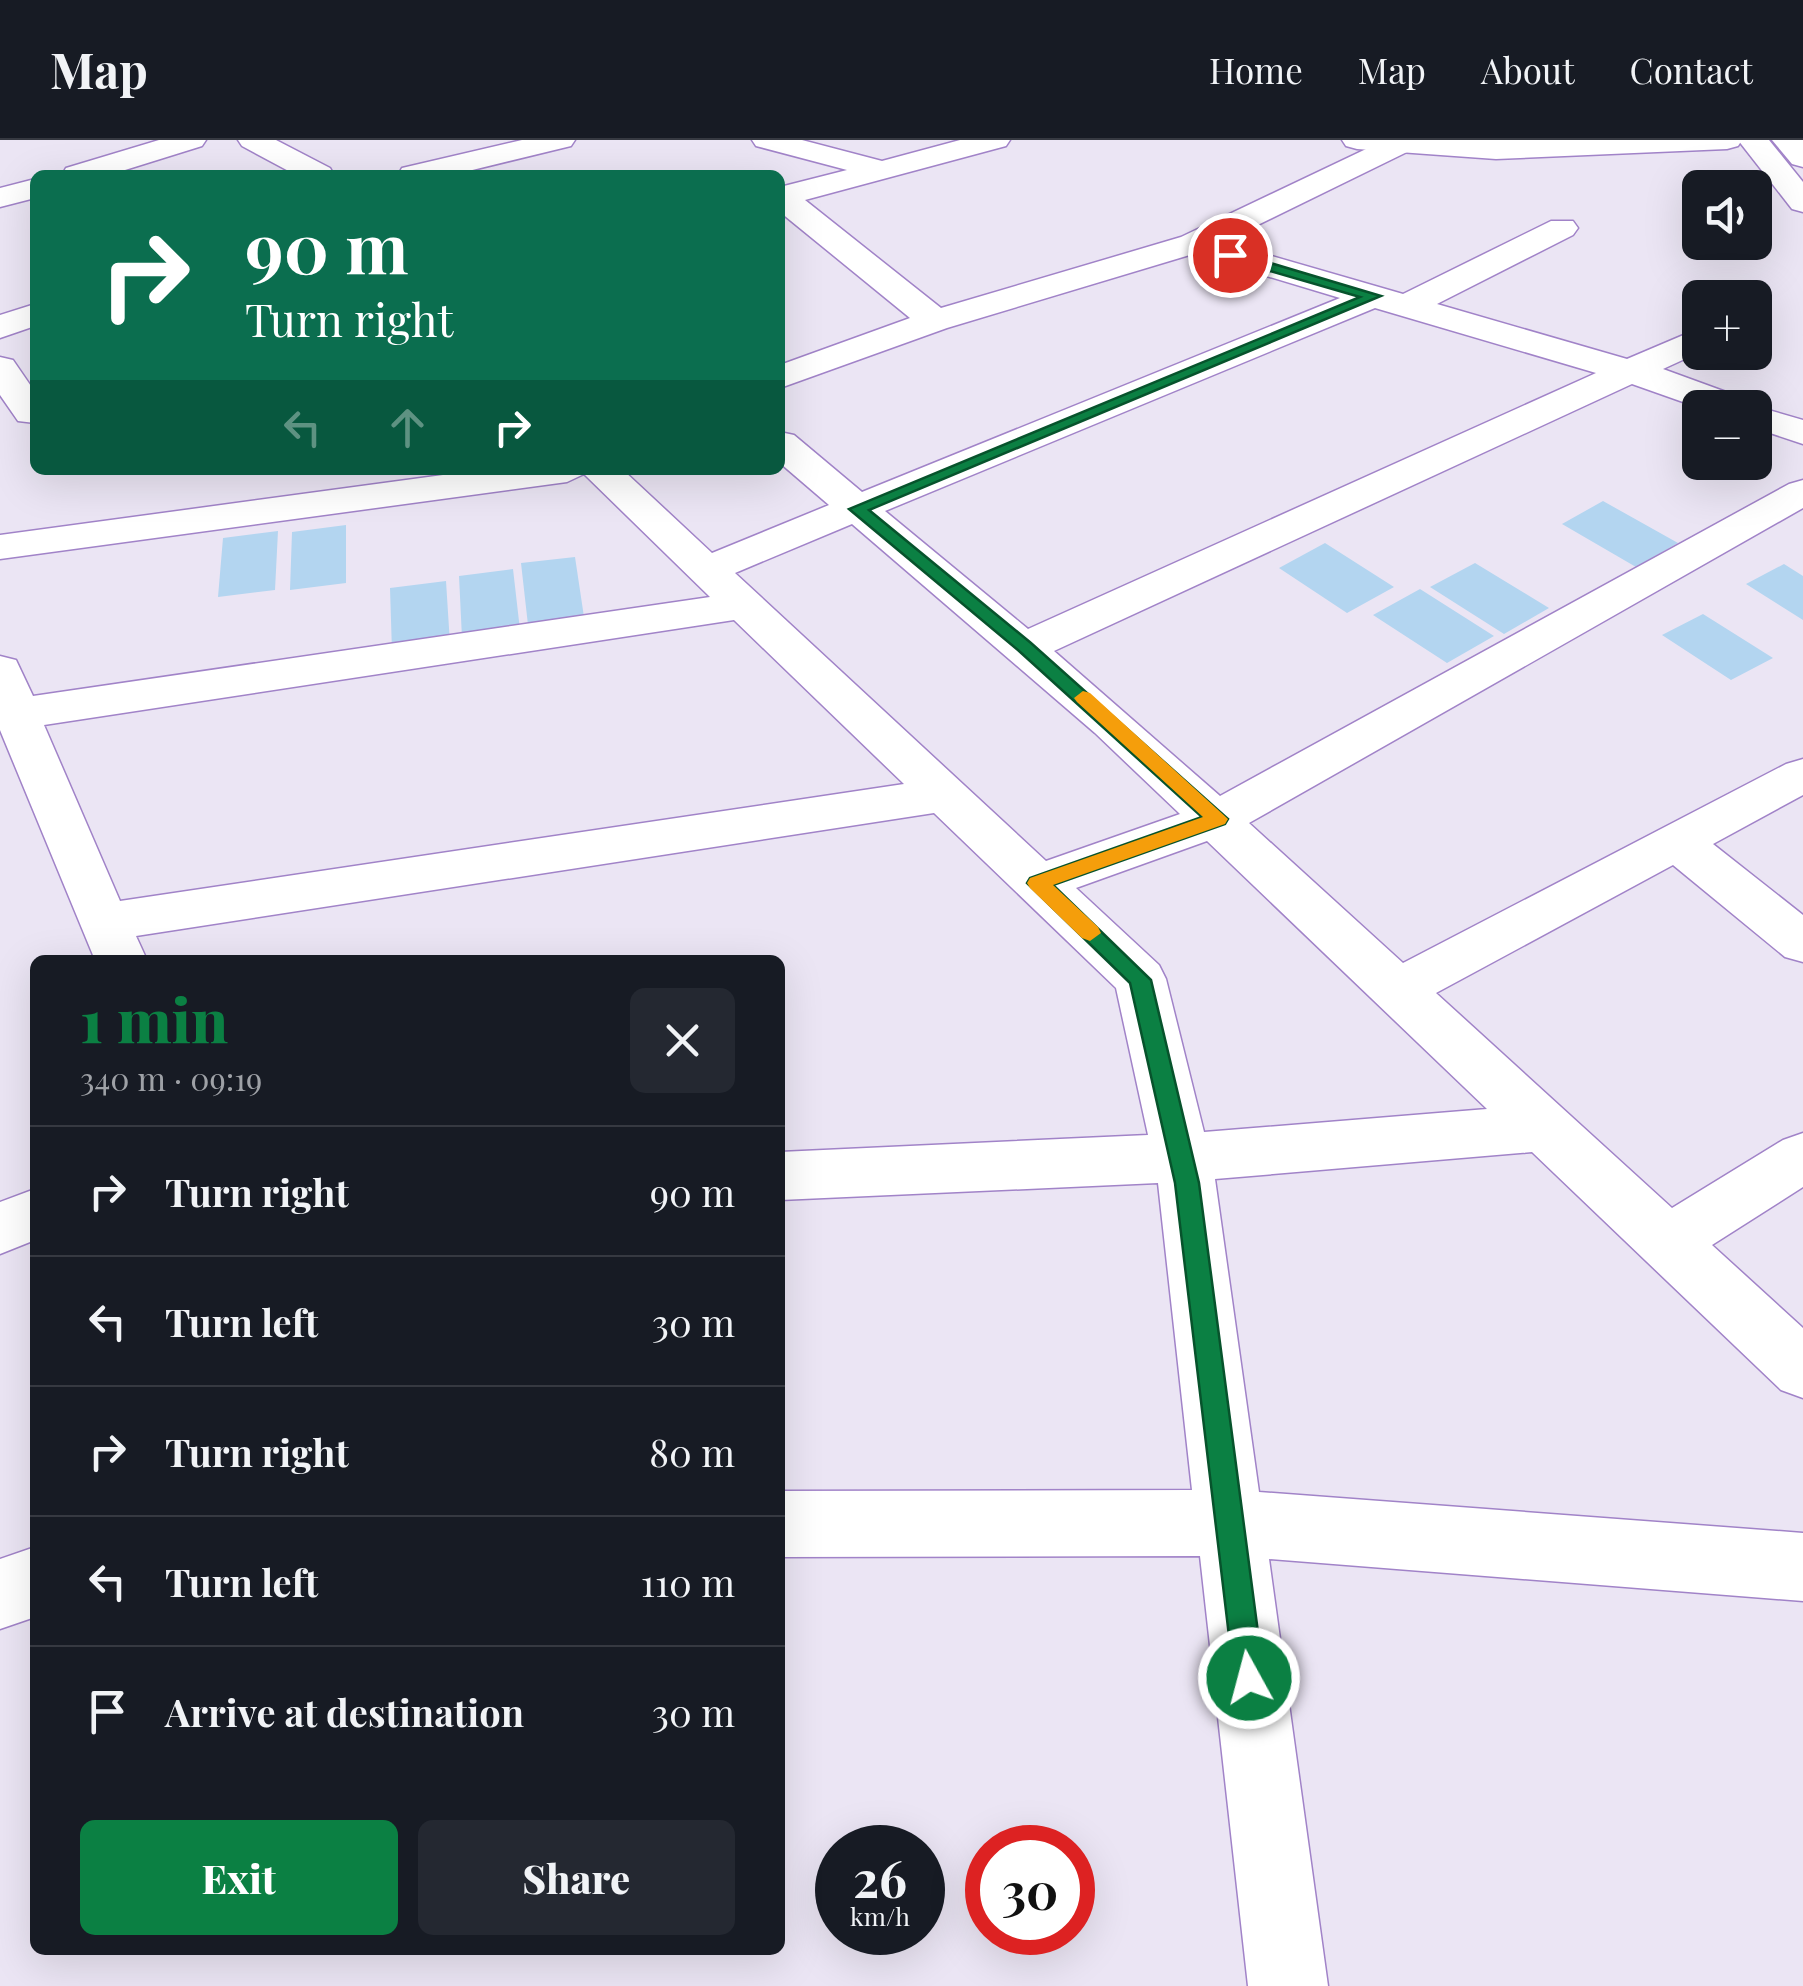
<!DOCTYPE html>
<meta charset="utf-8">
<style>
body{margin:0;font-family:"Playfair Display",serif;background:#242831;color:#f1f3f6;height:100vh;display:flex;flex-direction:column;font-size:38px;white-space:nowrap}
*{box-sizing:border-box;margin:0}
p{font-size:32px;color:#9ea1a6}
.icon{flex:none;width:55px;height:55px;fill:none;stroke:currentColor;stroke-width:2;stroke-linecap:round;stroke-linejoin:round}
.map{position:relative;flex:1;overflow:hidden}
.sheet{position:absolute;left:30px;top:815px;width:755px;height:1000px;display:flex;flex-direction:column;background:#171b24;border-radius:15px;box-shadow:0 10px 40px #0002}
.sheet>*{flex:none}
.hud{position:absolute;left:30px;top:30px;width:755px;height:305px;border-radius:15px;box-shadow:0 10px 40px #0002;background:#0b6e4f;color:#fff;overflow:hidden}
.fabs{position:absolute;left:1682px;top:30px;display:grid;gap:20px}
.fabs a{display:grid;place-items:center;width:90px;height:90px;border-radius:15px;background:#171b24;box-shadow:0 10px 40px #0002;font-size:50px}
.speed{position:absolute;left:815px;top:1685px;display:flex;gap:20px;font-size:50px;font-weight:700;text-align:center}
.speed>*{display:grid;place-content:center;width:130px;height:130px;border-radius:50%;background:#171b24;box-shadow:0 10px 40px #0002;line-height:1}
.speed small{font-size:25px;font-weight:400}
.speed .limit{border:15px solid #d22;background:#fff;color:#111}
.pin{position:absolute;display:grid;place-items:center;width:85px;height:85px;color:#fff;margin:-42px;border:5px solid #fff;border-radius:50%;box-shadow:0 2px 10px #0007}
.me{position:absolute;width:110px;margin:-55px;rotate:353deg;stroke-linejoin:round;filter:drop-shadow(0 0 8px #0008)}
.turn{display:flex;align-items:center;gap:35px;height:210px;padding:0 50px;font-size:45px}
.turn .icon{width:130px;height:130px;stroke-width:2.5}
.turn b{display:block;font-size:70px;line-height:85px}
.lanes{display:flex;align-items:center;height:95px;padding:0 50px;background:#0003;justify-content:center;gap:50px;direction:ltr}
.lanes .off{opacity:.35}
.round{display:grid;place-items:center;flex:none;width:105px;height:105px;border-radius:15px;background:#242831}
.head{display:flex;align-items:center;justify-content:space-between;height:170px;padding:0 50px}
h1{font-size:60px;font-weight:800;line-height:75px;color:#0b8043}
.primary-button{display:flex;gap:20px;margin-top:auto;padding:20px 50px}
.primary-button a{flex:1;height:115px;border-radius:15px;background:#0b8043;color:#fff;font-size:40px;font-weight:800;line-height:115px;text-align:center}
.primary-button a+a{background:#242831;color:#f1f3f6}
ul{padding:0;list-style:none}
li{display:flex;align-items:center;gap:30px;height:130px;padding:0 50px;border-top:2px solid #363941}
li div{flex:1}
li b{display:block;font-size:38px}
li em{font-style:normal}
header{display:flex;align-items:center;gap:60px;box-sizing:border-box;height:140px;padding:0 50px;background:#171b24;border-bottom:2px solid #363941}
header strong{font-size:48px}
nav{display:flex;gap:55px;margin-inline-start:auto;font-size:35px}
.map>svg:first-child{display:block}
</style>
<header>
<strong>Map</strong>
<nav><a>Home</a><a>Map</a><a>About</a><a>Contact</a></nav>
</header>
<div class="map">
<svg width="1803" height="1846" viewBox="0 0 1803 1846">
<rect width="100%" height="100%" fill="#ebe5f4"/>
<!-- building -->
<path fill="#b3d5f0" d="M1603,361L1678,403L1636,427L1562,384Z
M346,385V443L290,450L292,392Z
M278,391L275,450L218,457L223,398Z
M1325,403L1394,447L1347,473L1279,428Z
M575,417L584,477L528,485L521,423Z
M1475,423L1549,468L1504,494L1430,447Z
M1784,424L1803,436V480L1746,444Z
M513,429L520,490L462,498L459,436Z
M446,441L450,504L392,512L390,448Z
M1420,449L1494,496L1447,523L1373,475Z
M1703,474L1773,518L1731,540L1662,495Z"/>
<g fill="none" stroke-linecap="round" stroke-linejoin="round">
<!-- minor casing -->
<g stroke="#a183c8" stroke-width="3">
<path id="minor" d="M159,0H206L202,6L109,35H62L66,28Z
M238,0H276L330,28L334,35H296L242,6Z
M522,0H575L571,6L452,35H398L402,28Z
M752,0H802L882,21L960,0H1010L1006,6L805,60L941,168L1181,97L1385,0H1407L1411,6L1407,12L1223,102L1403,154L1551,81H1573L1578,88L1573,95L1437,164L1627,219L1700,188V212L1663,229L1748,260L1751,265L1803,280V304L1755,288V268H1700L1632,244L1054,511L1220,656L1789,344L1803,340V368L1249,683L1403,823L1786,624L1803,619V655L1713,704L1803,775V822L1785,817L1673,725L1436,853L1672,1068L1783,1000L1803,993V1047L1712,1105L1803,1188V1258L1781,1250L1532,1012L1215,1039L1259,1352L1803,1393V1461L1269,1419L1328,1846H1248L1200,1416L780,1417V1351L1192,1350L1158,1043L780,1060V1012L1148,995L1116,848L934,673L136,796L147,820H95L0,590V516L16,520L33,556L710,457L584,334L567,342L0,419V395L480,330H623L712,413L829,365L780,323V292L794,295L862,352L1340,158L1193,114L947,188L780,248V225L910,178L780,72V47L847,30L756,6ZM1375,168L1596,233L1028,489L885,371ZM852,384L1095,593L1180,674L1046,721L735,433ZM734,480L904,644L120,761L44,585ZM1207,701L1487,969L1204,992L1166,839L1159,825L1076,748Z
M35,39V58L0,67V48Z
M35,164V186L0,198V175Z
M0,217L13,220L35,252V283L18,281L0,255Z
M35,1049V1100L0,1114V1062Z
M35,1407V1477L0,1489V1419Z"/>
</g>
<!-- tertiary casing -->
<g stroke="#a183c8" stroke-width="3">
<path id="tertiary" d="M1342,0H1742L1738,6L1727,9L1496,19L1357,9L1346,6Z"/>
</g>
<!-- primary casing -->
<g stroke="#a183c8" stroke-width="3">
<path id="primary" d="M1738,0H1769L1803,42V72L1792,69Z"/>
</g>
<!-- trunk casing -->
<g stroke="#a183c8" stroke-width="3">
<path id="trunk" d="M1772,0H1803V27L1792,24Z"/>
</g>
<!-- minor -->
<use href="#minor" fill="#fff" fill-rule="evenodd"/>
<!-- tertiary -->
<use href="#tertiary" fill="#fff" fill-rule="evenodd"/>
<!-- primary -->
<use href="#primary" fill="#fff" fill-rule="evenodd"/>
<!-- trunk -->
<use href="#trunk" fill="#fff" fill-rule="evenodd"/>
</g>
<!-- route -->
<path fill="#0b8043" stroke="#07532c" stroke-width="2.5" d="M1230,111L1381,156L869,370L1031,503L1228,679L1225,684L1053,745L1151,840L1199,1043L1264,1538L1260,1548L1249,1553L1239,1548L1234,1538L1175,1043L1130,843L1027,743L1030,738L1202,677L1019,511L849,369L1360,157L1225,118V112Z"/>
<!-- slow -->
<path fill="#f59e0b" d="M1083,551L1090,553L1228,679L1225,684L1053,745L1098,787L1101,793L1090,801L1082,798L1030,748L1027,743L1030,738L1203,677L1077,562L1074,558Z"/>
</svg>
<div class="fabs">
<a><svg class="icon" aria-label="sound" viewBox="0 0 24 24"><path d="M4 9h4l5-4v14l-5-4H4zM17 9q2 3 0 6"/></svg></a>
<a>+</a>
<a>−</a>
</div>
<div class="speed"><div>26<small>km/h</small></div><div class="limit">30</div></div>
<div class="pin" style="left:1230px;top:115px;background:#d93025"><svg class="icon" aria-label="arrive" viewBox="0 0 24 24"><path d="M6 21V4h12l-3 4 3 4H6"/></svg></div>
<svg class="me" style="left:1249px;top:1538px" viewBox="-20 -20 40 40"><circle r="17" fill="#0b8043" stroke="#fff" stroke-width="3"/><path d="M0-11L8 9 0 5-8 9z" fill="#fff"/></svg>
<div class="hud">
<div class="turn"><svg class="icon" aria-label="right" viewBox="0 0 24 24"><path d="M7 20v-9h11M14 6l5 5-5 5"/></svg><div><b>90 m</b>Turn right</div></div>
<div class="lanes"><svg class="icon off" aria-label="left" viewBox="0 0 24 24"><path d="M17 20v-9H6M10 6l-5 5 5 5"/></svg><svg class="icon off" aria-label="ahead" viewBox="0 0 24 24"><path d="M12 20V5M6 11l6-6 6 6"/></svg><svg class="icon" aria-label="right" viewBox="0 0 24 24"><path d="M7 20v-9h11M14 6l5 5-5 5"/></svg></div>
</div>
<section class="sheet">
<div class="head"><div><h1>1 min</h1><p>340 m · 09:19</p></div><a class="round"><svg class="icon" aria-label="close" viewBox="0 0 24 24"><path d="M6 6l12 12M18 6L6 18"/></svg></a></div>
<ul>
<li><svg class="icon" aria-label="right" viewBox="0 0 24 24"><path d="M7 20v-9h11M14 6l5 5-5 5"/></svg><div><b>Turn right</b></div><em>90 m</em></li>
<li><svg class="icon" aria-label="left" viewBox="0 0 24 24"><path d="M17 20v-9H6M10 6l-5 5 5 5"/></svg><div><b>Turn left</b></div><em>30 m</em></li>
<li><svg class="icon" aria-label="right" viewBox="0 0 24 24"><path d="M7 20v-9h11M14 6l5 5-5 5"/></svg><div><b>Turn right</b></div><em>80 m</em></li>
<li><svg class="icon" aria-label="left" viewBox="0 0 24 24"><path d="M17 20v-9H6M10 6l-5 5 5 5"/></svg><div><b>Turn left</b></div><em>110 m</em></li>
<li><svg class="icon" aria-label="arrive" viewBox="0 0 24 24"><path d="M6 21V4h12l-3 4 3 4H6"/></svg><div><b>Arrive at destination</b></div><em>30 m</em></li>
</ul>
<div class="primary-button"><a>Exit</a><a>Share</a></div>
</section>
</div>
